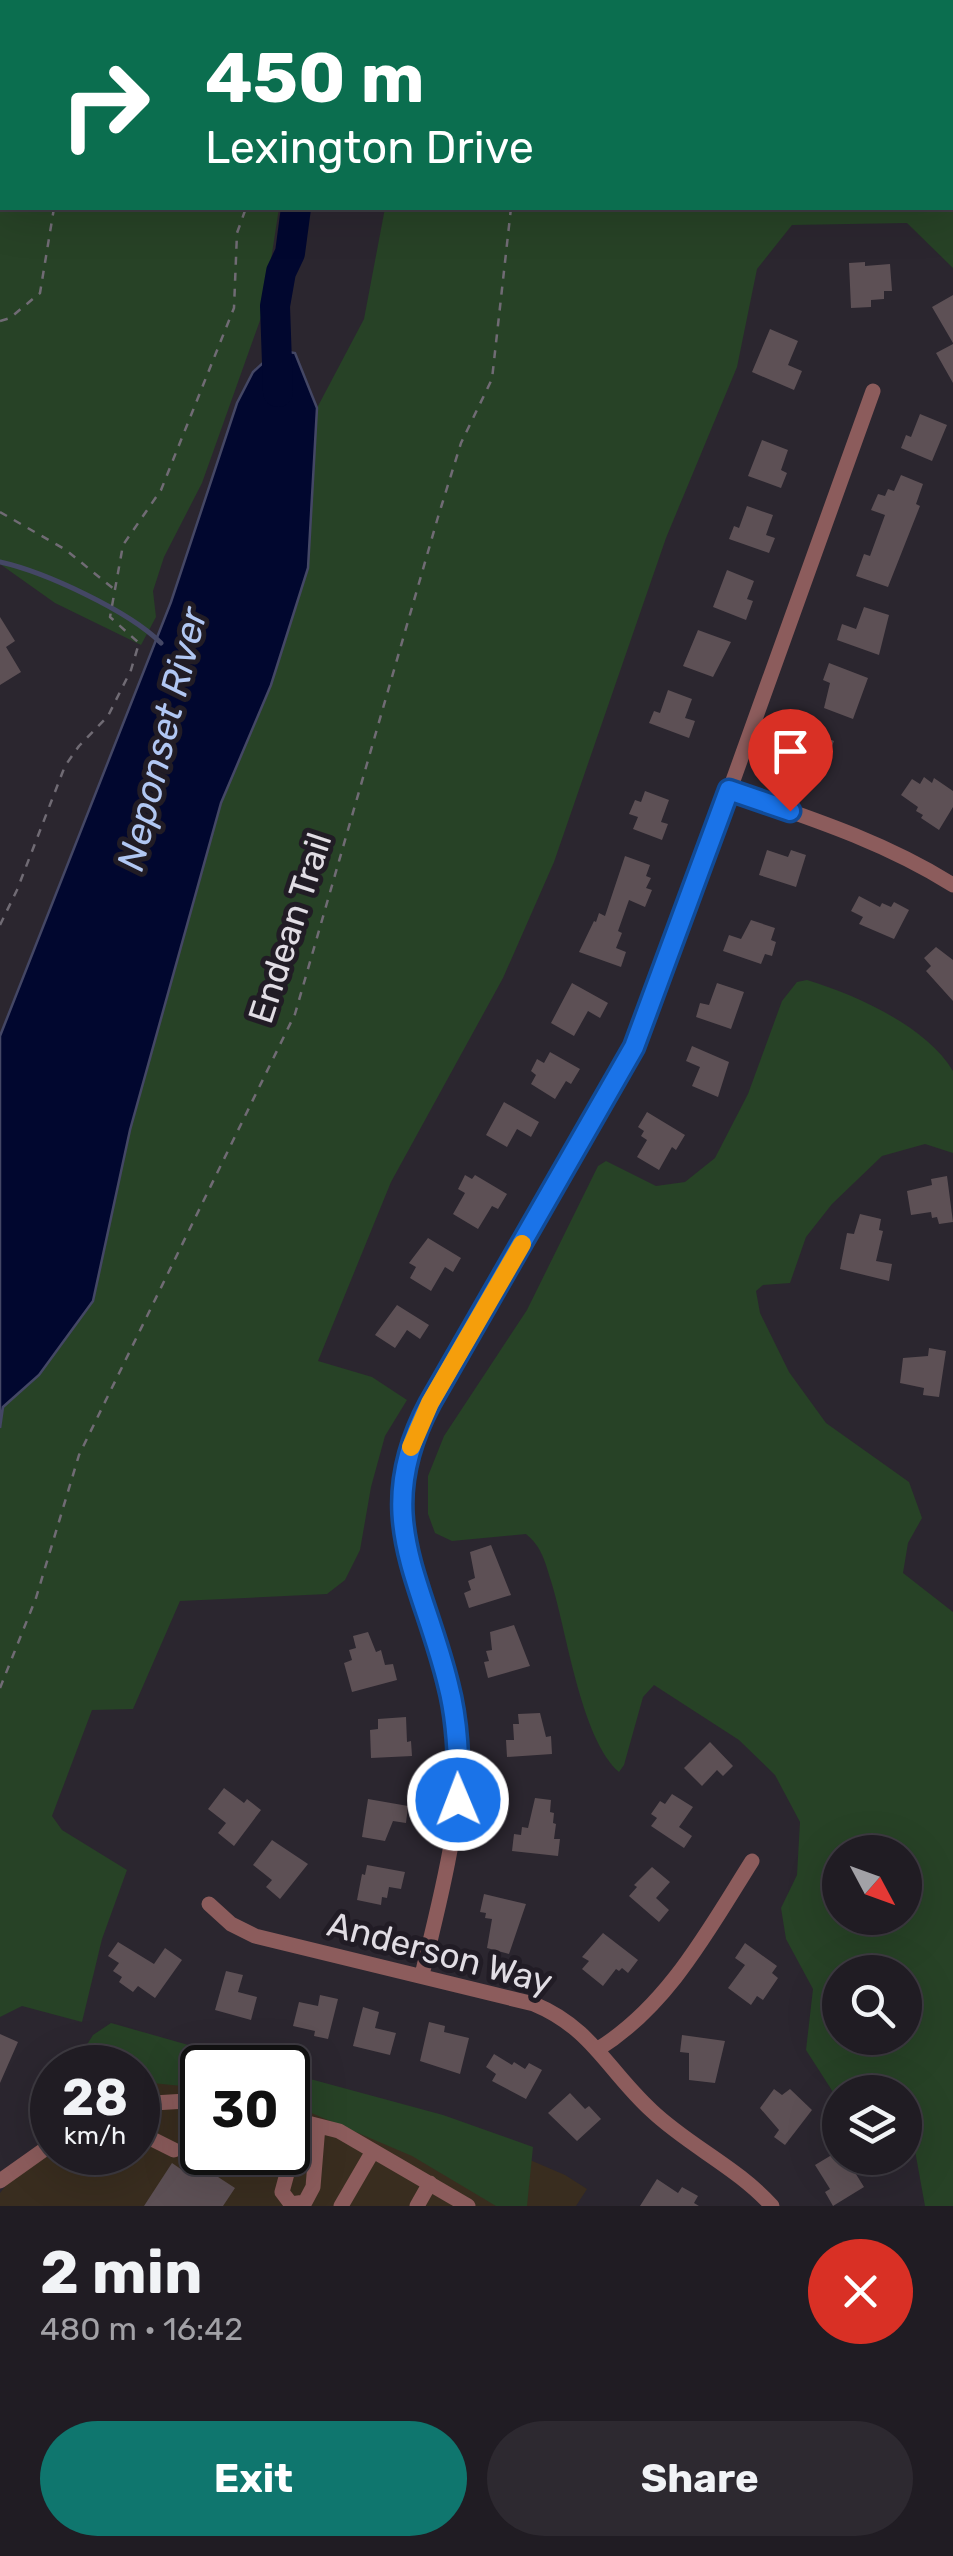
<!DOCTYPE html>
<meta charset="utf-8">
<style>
body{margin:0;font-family:Rubik,sans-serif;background:#2d2930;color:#f1f3f6;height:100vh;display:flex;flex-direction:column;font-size:38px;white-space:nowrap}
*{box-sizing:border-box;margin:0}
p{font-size:32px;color:#a2a1a6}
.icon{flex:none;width:55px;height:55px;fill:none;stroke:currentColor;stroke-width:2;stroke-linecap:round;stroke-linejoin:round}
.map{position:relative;height:2206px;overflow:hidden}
.panel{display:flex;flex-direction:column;background:#201c23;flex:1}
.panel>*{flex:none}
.guide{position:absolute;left:0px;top:0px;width:955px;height:210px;box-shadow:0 10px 40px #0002,0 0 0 2px #3d3a41;background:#0b6e4f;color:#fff;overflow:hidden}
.needle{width:65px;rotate:131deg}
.controls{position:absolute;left:822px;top:1835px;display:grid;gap:20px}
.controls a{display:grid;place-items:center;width:100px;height:100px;border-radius:50%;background:#201c23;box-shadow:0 10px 40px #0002,0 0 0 2px #3d3a41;font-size:50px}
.speed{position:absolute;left:30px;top:2045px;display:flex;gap:20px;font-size:50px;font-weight:700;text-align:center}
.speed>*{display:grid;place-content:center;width:130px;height:130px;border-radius:50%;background:#201c23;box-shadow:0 10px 40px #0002,0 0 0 2px #3d3a41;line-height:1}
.speed small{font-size:25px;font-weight:400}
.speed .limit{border:5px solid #111;border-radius:15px;background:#fff;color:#111}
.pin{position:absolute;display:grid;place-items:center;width:85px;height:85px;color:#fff;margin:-102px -42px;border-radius:50% 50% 50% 0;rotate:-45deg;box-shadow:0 0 10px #0007}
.pin .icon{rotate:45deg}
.me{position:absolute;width:110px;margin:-55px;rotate:359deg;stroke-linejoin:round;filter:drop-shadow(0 0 8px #0008)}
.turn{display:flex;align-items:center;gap:35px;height:210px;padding:0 40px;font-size:45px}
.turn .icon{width:130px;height:130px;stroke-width:2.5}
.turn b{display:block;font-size:70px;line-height:85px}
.round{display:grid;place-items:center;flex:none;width:105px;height:105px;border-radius:52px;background:#2d2930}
.summary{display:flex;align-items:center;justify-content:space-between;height:170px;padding:0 40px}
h1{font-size:60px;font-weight:700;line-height:75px}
.action{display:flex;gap:20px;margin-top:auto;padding:20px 40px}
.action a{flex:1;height:115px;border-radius:60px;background:#0f766e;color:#fff;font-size:40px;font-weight:700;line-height:115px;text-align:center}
.action a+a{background:#2d2930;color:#f1f3f6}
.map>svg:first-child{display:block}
</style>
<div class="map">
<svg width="953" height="2206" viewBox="0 0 953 2206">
<rect width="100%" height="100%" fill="#2b262f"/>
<!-- industrial -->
<path fill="#392d1f" d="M138,2068H202V2152H288V2089L530,2160L565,2175L587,2189L576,2206H0V2193L52,2126V2152H138Z"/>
<!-- green -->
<path fill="#274226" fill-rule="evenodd" d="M0,0H345L2,2V208H279L263,312L202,483L164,557L153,591L156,617L141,645L55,603L0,564Z
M393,0H953V105L952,2H393Z
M953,190V268L907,223L792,225L757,269L737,367L666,538L554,862L503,978L391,1182L318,1361L372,1377L407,1400L385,1436L371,1487L360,1550L345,1580L327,1594L180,1601L133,1709L92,1710L52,1816L62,1830L127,1870L102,1939L82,2022L22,2006L0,2017V1428L3,1407L39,1375L93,1301L130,1130L221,803L271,685L308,568L317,408L364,319L385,208H952Z
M807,980C856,995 926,1026 953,1071V1153L925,1144L882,1156L832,1204L806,1237L790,1283L763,1285L756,1291L760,1313L789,1372L826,1423L909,1482L922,1518L908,1543L903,1573L953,1612V2206H925L912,2134L905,2128V2092H840V2103L806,2050L813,1989L786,1939L781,1908L797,1875L800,1822L775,1775L739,1740L654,1685L643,1697L624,1765L619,1772C581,1739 567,1632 551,1581C545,1562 542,1547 526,1534L452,1541L435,1533L428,1514V1476L444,1436L527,1310L598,1166L606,1161L656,1186L685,1182L715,1158L748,1094L782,1001L797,982ZM905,1852V1918H840V1852ZM905,1972V2038H840V1972Z
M111,2023L266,2067L202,2068V2088L152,2083L138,2087V2068L73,2067L93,2035Z
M288,2073L443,2115L533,2147L527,2206H496L412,2156L288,2103Z"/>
<!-- water -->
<path fill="#01072f" stroke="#444765" stroke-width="2.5" d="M277,350L295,353L317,408L308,568L271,685L221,803L130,1130L93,1301L39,1375L3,1407L0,1428V1036L171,602L237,403L253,372Z"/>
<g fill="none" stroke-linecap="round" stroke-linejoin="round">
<!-- stream -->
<path stroke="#444765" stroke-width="5" d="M0,562C45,572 129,611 161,643"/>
<!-- river -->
<path stroke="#01072f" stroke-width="30" d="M371,2V0
M278,392L275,306L281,272L290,253L296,208"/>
</g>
<!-- building -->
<path fill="#5d5055" d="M865,262V266L890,264L892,291H884V299L871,300V307L851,308L849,263Z
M953,295V343L932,307Z
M770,329L798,341L788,365L802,371L794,390L752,372Z
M953,344V383L936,353Z
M920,414L947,425L932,461L901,448L906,435L911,437Z
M762,440L788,450L781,470L787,473L781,488L748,476Z
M901,475L923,484L916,504L920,506L888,587L856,576L864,554L870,556L885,515L871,510L878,494L885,496L888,489L894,491Z
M747,506L773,515L766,535L775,538L769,553L729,539L734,526L739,528Z
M727,570L754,581L747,599L753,601L746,620L713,607Z
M864,607L889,615L879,655L837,640L842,624L856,629Z
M0,617L15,641L6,647L21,672L0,685Z
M698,630L731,642L713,677L683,666Z
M829,663L868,678L853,719L824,708L830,683L823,680Z
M668,690L692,699L685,718L695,721L689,738L649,723L654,711L660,713Z
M800,728L834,741L820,776L797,767L804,750L793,746Z
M924,777L932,783L934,778L953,791V807L939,830L921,818L923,815L916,811L918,807L901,795L912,779L920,784Z
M645,791L669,800L661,822L668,824L662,840L633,829L638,817L629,814L635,800L641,802Z
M767,850L788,857L791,850L806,855L796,887L759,875Z
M625,856L650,865L646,876L651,878L646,888L652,890L645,907L629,900L618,931L622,933L616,948L626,952L621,967L579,952L594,921L596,922L599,913L605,916Z
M859,896L880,907L882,903L891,907L894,902L909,910L894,939L859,924L863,917L851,911Z
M751,920L775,928L771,940L776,942L772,956L765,954L761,964L723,951L729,935L741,939Z
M936,947L953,960V1001L926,971L931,966L924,958Z
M572,983L608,1003L600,1018L588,1011L574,1036L551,1023Z
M717,983L744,992L731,1029L696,1017L700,1003L709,1005Z
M692,1046L729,1062L718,1097L692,1086L700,1067L686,1061Z
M550,1052L580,1069L571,1084L566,1081L555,1099L531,1084L536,1075L531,1071L537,1059L544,1063Z
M504,1102L539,1122L531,1137L517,1129L507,1147L486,1135Z
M647,1112L685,1135L676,1150L672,1147L659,1170L637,1157L647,1140L641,1136L644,1131L638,1127Z
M465,1175L472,1179L475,1175L507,1194L498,1209L492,1206L478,1229L453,1214L465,1193L458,1189Z
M947,1176L953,1222L939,1224L937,1217L932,1218L931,1212L911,1215L907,1191L932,1185L931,1179Z
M860,1214L881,1219L879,1230L883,1231L876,1261L892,1264L889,1281L840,1269L847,1233L854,1234Z
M428,1238L461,1258L453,1272L445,1267L431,1291L410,1278L416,1267L409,1263Z
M397,1305L429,1325L420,1339L407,1330L395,1348L375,1335Z
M929,1348L946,1351L939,1397L923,1395L924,1388L900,1383L903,1358L928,1356Z
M491,1545L511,1595L469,1608L464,1593L471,1590L468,1581L475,1578L470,1552Z
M514,1625L530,1666L488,1678L484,1662L489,1661L486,1651L492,1650L490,1632Z
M368,1632L376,1652L381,1650L385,1665L393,1664L397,1680L352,1692L344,1663L352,1660L349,1650L356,1648L353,1636Z
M540,1713L546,1737L551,1736L552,1754L507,1757L506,1740H514L513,1724H519L518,1714Z
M406,1717L407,1742L411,1741L412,1756L371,1758L370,1730L378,1729V1719Z
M710,1742L733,1766L723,1776L717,1770L702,1786L684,1768Z
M224,1788L244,1803L247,1799L261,1810L234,1846L218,1833L226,1823L208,1809Z
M672,1794L693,1807L679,1827L692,1836L684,1848L651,1826L657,1818L651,1814L660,1801L665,1804Z
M535,1798L551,1800L550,1812L554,1813L553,1823L556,1824L554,1839H560L558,1856L512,1851L514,1834L521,1835L522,1827L528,1828Z
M368,1799L408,1806L406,1823L393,1821L385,1841L362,1837Z
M272,1840L308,1864L280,1899L266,1887L272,1880L253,1865Z
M367,1865L405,1872L401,1889L389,1887L387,1898L382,1897L381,1905L357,1900L362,1874L365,1875Z
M652,1867L670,1882L656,1898L669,1910L659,1922L629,1896L637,1887L634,1885Z
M484,1894L526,1904L509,1954L487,1948L492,1919L485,1918L486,1913L480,1912Z
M603,1933L638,1960L628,1973L622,1968L619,1971L616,1969L603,1986L582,1969L589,1961L582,1957Z
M118,1942L154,1964L165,1948L182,1960L155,1998L138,1986L133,1992L119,1982L122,1977L113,1971L119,1963L108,1956Z
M745,1943L777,1966L772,1973L778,1978L763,2000L757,1996L751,2005L728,1988L745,1965L735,1958Z
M226,1971L243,1975L238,1992L257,1997L251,2020L215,2010Z
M320,1995L338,1999L328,2039L314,2036L315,2031L293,2026L299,2002L318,2006Z
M363,2007L379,2012L375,2028L396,2033L390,2055L353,2046Z
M429,2022L445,2026L444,2032L469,2038L460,2074L420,2061Z
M0,2034L18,2042L0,2083Z
M682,2035L725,2041L715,2083L689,2080V2053L680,2052Z
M494,2054L512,2065L514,2062L525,2069L529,2063L542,2070L526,2099L492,2081L496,2074L486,2067Z
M774,2089L782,2095L790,2089L812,2110L785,2145L774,2137L779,2130L760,2108Z
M570,2093L585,2109L589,2106L601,2119L577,2141L548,2113Z
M840,2150V2158H846L864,2187L833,2206L825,2192L830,2189L815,2165Z
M195,2162L235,2188L223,2206H144L172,2163L188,2174Z
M657,2179L678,2193L682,2187L698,2196L694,2203L699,2206H640Z"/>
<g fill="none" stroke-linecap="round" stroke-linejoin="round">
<!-- path -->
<path stroke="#706b74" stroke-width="2.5" stroke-dasharray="8 8" stroke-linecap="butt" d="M95,2L100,0
M251,2L252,0
M319,2L320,0
M530,2L531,0
M0,39H2
M0,321L10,318L40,293L54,208
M0,512L66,550L115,590
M0,925L17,890L65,766L79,746L108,716L131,670L139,643L110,617L123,545L161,490L234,308L237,233L246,208
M0,1688L36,1598L79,1455L295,1014L438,517L461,443L492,379L511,208"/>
<!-- minor -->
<path stroke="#8c5c5c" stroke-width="15" d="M729,790C807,817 883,841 953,885
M209,1904L231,1924L255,1936L534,2004C592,2028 608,2071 652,2111C689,2146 738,2168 772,2206
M422,1975C441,1892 466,1812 456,1726C442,1609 370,1544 420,1421L616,1082L648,1017L873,391
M598,2049C668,2006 709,1929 752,1861
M138,2104L202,2100
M288,2118L339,2131L468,2206
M301,2122L282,2192L291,2204L305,2202L313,2187L318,2126
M138,2132L174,2150
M0,2181L52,2144
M341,2206L373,2151
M417,2206L430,2183"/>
</g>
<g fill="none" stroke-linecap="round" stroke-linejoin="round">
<!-- route casing -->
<g stroke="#114b97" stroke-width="25">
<path id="route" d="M458,1800C459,1761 458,1722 448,1684C422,1577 370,1515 430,1403L634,1047L729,790L790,811"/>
</g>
<!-- route -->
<use href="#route" stroke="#1a73e8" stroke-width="18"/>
<!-- slow -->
<path stroke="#f59e0b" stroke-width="18" d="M411,1447L430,1403L522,1244"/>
</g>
<g text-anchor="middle" stroke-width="10" stroke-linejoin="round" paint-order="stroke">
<!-- street labels -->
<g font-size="35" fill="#e1dde4" stroke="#211c25">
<text transform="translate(290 928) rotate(-72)" y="12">Endean Trail</text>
<text transform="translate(440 1953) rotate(15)" y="12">Anderson Way</text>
</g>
<!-- water labels -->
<g font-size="38" font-style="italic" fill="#b1c7f3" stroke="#211c25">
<text transform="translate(162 739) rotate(-76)" y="13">Neponset River</text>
</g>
</g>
</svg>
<div class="controls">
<a><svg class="needle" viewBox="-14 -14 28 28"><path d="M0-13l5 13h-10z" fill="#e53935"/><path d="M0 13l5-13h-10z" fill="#a2a1a6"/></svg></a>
<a><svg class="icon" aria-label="search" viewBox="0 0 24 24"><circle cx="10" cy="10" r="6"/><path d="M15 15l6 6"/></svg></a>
<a><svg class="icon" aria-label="layers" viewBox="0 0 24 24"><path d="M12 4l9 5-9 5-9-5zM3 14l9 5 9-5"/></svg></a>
</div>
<div class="speed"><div>28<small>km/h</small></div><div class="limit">30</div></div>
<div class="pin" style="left:790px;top:811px;background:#d93025"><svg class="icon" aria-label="arrive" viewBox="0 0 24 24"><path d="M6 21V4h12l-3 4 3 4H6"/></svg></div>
<svg class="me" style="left:458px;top:1800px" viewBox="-20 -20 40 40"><circle r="17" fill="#1a73e8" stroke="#fff" stroke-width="3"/><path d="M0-11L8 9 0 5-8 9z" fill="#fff"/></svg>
<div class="guide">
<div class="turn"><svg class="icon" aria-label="right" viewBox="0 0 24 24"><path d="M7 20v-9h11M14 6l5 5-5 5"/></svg><div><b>450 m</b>Lexington Drive</div></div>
</div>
</div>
<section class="panel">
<div class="summary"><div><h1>2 min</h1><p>480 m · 16:42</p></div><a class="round" style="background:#d93025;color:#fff"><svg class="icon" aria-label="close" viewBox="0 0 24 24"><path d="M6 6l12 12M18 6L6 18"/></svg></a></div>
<div class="action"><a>Exit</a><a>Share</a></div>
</section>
